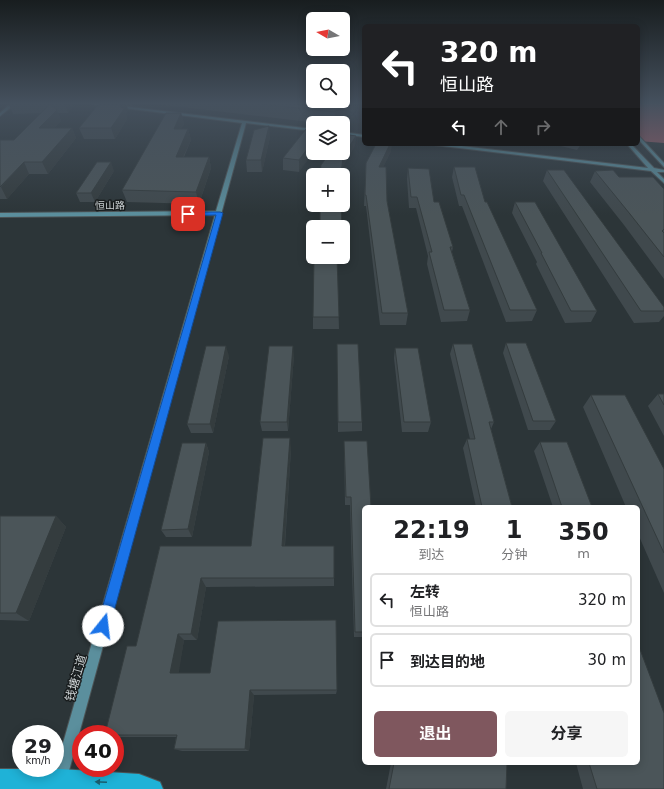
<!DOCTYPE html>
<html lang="zh">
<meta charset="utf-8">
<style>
body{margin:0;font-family:"DejaVu Sans","Noto Sans SC",sans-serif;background:#f6f6f6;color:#202124;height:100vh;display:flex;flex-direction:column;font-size:15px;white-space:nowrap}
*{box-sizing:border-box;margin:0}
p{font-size:13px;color:#757577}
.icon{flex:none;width:22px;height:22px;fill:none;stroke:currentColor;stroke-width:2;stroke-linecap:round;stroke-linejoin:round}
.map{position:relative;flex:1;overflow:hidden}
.panel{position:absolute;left:362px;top:505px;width:278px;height:260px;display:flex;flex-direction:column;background:#fff;border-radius:6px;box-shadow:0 2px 10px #0003}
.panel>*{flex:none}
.hud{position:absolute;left:362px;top:24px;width:278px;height:122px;border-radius:6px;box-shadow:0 2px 10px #0003;background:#202124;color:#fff;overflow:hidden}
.needle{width:26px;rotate:279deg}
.controls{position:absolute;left:306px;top:12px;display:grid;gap:8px}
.controls a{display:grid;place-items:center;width:44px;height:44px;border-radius:6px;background:#fff;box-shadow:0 2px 10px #0003;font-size:20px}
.speed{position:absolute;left:12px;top:725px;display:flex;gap:8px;font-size:20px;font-weight:700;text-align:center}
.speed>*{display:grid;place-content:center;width:52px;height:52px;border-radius:50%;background:#fff;box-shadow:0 2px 10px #0003;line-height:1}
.speed small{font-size:10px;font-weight:400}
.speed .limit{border:6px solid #d22;background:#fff;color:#111}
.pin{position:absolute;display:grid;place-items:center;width:34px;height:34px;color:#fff;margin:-17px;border-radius:8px;box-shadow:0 2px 6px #0006}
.me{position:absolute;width:44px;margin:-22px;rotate:16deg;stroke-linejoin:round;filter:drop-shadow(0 0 3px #0008)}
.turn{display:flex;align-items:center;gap:14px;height:84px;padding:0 12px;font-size:18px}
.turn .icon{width:52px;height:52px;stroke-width:2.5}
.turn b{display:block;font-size:28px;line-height:34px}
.lanes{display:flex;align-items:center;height:38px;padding:0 12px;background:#0003;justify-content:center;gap:20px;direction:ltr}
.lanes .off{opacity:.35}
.eta{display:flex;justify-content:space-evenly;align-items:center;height:68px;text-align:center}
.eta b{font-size:24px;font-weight:700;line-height:28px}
.primary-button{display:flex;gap:8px;margin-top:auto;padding:8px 12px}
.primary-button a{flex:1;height:46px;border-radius:6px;background:#7f575e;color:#fff;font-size:16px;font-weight:700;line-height:46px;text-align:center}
.primary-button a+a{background:#f6f6f6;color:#202124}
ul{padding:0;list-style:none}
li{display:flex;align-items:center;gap:12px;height:54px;margin:0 8px 6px;padding:0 4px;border:2px solid #e0e0e0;border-radius:6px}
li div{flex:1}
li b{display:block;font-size:15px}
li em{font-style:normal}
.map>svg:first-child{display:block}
</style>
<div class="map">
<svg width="664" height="789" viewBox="0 0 664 789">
<rect width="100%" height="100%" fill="#2c3538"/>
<!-- water -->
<path fill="#a45d68" d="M638,104H664V143L638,141Z"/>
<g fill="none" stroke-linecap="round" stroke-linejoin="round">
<!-- secondary casing -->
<g stroke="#4c5456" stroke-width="2">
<path id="secondary" d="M10,104H15L0,116V113Z
M92,104H105L313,129V131L246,123L67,778L65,783L60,785L55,783L53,778L215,215L0,217V213L216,211L242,123Z
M343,132L364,135V137L343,134Z
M638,135L664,163V167L638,139Z
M432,144H445L648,168L627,144H631L654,168L664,170V172H657L664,179V183L651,171L434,145Z"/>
</g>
<!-- highway casing -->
<g stroke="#4c5456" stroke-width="2">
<path id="highway" d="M0,769H60L139,774L160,782L163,789H0Z"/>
</g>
<!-- secondary -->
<use href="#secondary" fill="#5b8f9d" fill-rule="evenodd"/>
<!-- highway -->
<use href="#highway" fill="#1fb2d7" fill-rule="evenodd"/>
</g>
<!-- wall -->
<path fill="#40494d" d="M9,104H76L68,113H58L61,121L54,128H72L76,138L48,174H29L7,199H0V140H14L42,113L13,114Z
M100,104H133L132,106L127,105L128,110L126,114L127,119L115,139H84L79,128Z
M156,104H347V108L336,123H318Z
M181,113L184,124L181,129H188L191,140L184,157H209L211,168L199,204L127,202L122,190Z
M313,130L299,172L283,170V158Z
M270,137L262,172H247L246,160Z
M519,144H533L532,146L519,145Z
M561,144H581L577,150L561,146Z
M391,151L383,167L387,201L408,313L406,325H380L366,206H364L366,163Z
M454,167L485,202L537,310L532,321L506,322L462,206H459L452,177Z
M408,168L434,202L453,247L452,252L470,310L467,321L441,322L427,264L428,256L416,208H409L407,179Z
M547,170L664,307V316L659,322L634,323L543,181Z
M114,171L95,202H80L76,193Z
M595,171L664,189V279L624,225L590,182Z
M515,202L597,311L591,322L565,323L536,264L537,262L512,213Z
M320,257H343V262H337L339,329H313V317Z
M506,343L556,421L550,430H528L503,353Z
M453,344L494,422L491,429L512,507H476L463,448L467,439H470L450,354Z
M395,348L431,422L428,432H402L394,358Z
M337,354L362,422V431L338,432Z
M294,355L288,431H262L260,422Z
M229,356L213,433H191L187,424Z
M658,394H664V436L648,406Z
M591,395L664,469V593L638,534V507H626L583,407Z
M344,441L364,507V637H354L350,505H345Z
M540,442L592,507H553L534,451Z
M206,443L209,452L192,537H166L161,530Z
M291,449L285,546H334V586L206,587L197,640H184L178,673L337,690L336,694L254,695L249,751H182L174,749L176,737H115V734L160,546H251Z
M0,516H56L66,527L29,621L0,620Z
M391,763H507L506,789H386Z
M576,763H638L664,789H583Z"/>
<!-- shaded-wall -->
<path fill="#343c3e" d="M65,104H76L68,113Z
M122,104H126L128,110L126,114L127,119L115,139L111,128L120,106Z
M341,104H347V108L336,123H335V112Z
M57,110L61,121L44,139L39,128Z
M181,113L184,124L176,140L174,129Z
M269,126L270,137L262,172L261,160Z
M72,128L76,138L48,174L42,162Z
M188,129L191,140L178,168L176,157Z
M356,136L355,146L343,167L342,175H341L343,156Z
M313,141V153L299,172V160Z
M390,144H392L391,151L378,178L379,167Z
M209,157L211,168L199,204L196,192Z
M24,162L29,174L7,199L1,187Z
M111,162L114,171L95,202L91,193Z
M226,346L229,356L213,433L210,424Z
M293,346L294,355L288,431L287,422Z
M290,438L291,449L284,555L282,546Z
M206,443L209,452L192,537L188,529Z
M56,516L66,527L29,621L16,613Z
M201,578L206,587L197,640L191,634Z
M178,634L184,640L178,678L170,673Z
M250,690L254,695L249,751L245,749Z"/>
<!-- building -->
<path fill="#4b5559" stroke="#343c3e" d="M50,104L57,110L39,128H72L42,162H24L0,187V140H14Z
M100,104H122L120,106L124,109L111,128H79L97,106Z
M261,104H341L335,112Z
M166,113H181L174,129H188L176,157H209L196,192L122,190Z
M269,126L261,160H246L254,130Z
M306,129L313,130V141L299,160L283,158Z
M343,134L356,136L343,156L341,175H320L321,165L330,153H343Z
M376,144H390L379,167H386L387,201L408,313H382L366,195H365L366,163Z
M97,162H111L91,193H76Z
M454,167H475L485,202H487L537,310H510L464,195H461Z
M408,168L429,169L434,202H439L453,247H450L470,310H444L429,252H432L417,197H411Z
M547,170H564L664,307V311H641Z
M613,170L619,177H653L664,189V229L662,231L664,233V257L630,214L595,171Z
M515,202H535L597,311H571L541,253H542Z
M320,205H341L342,227H320Z
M314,257H337L339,317H313Z
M506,343H526L556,421H533Z
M337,344H358L362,422H338Z
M453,344H472L494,422H489L512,507H482L467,439H475Z
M206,346H226L210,424H187Z
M269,346H293L287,422H260Z
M395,348H418L431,422H404Z
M658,394H664V405Z
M591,395H625L664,469V553Z
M263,438H290L282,546H334V578H201L191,634H178L170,673H210L218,621L336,620L337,690H250L245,749H174L177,735H115V734H105L127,646H136L160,546H251Z
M344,441H367L371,507H364V632H355L351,497H346Z
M540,442H567L592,507H562Z
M182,443H206L188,529L161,530Z
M0,516H56L16,613H0Z
M638,644L664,713V789H597L589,763H638Z
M394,763H507L506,789H389Z"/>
<!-- one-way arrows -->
<defs><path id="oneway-solid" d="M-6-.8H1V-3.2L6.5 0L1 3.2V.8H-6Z"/></defs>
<use fill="#1b6071" href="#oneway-solid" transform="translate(101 782) rotate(-177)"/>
<!-- sky -->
<linearGradient id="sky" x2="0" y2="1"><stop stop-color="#181d1f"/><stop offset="0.48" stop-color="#45515e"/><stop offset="1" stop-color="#45515e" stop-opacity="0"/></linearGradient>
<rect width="664" height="215" fill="url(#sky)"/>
<!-- route -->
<path fill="#1a73e8" stroke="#114b97" d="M186,212H220L223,213L110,626L108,631L103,633L99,631L97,626L216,215L188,216L185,214Z"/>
<g text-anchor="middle" stroke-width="3" stroke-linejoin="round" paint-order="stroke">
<!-- far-street labels -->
<g font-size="10" fill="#cdd3d5" stroke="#181c1d">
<text transform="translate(110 205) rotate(-1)" y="4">恒山路</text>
</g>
<!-- street labels -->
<g font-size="12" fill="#cdd3d5" stroke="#181c1d">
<text transform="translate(76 678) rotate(-74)" y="4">钱塘江道</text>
</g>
</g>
</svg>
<div class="controls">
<a><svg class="needle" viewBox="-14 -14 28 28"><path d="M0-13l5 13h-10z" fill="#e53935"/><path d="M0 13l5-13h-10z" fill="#757577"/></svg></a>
<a><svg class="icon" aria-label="search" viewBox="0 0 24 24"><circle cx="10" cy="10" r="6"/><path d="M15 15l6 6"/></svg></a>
<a><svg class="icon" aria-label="layers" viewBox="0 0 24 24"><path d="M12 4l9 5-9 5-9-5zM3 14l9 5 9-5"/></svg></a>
<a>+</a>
<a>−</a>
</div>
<div class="speed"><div>29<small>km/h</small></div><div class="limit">40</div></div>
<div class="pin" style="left:188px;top:214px;background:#d93025"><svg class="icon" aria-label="arrive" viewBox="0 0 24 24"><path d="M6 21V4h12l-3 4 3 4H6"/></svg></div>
<svg class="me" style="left:103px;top:626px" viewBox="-20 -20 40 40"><circle r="19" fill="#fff"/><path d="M0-13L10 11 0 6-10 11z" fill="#1a73e8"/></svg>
<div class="hud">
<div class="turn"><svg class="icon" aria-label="left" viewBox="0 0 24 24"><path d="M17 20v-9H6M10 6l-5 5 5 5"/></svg><div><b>320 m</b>恒山路</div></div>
<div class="lanes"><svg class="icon" aria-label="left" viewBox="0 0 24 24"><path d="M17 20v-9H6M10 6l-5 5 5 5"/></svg><svg class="icon off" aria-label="ahead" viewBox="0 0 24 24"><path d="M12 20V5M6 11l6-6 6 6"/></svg><svg class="icon off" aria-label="right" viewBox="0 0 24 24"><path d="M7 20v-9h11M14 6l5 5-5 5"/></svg></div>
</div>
<section class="panel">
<div class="eta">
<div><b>22:19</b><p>到达</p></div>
<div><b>1</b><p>分钟</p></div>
<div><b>350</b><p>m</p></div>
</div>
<ul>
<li><svg class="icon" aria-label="left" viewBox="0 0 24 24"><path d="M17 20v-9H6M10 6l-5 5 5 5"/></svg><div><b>左转</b><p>恒山路</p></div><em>320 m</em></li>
<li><svg class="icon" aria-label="arrive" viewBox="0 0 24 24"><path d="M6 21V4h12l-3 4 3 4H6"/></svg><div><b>到达目的地</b></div><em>30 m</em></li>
</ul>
<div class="primary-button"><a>退出</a><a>分享</a></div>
</section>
</div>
